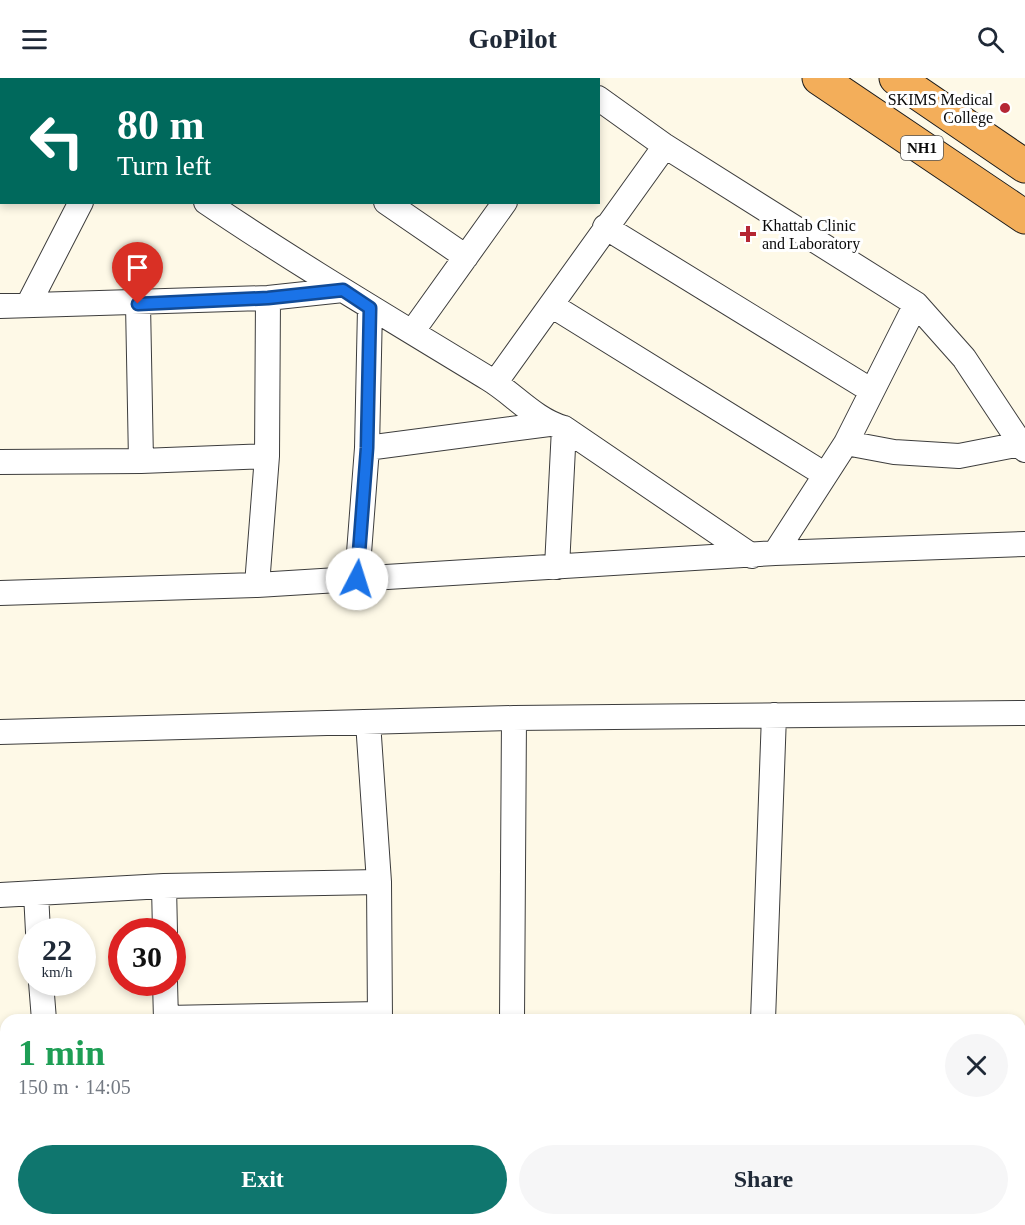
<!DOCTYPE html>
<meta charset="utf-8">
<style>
body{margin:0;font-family:Georgia,serif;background:#f6f6f7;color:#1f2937;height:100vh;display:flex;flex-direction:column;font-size:22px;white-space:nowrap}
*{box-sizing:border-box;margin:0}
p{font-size:20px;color:#747a83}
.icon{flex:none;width:33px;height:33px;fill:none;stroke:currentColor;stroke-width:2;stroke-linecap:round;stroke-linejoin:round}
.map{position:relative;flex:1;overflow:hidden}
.side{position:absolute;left:0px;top:936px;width:1026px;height:212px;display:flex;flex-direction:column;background:#fff;border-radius:18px 18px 0 0;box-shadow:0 3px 9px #0003}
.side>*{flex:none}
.hud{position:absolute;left:0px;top:0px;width:600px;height:126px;box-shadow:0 3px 9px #0003;background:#00695c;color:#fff;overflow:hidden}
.speed{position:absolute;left:18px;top:840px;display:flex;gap:12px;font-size:30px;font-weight:700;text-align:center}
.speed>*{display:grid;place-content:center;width:78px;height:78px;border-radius:50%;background:#fff;box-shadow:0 3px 9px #0003;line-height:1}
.speed small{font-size:15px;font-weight:400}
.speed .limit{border:9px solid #d22;background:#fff;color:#111}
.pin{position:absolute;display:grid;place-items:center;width:51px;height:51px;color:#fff;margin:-62px -26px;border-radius:50% 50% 50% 0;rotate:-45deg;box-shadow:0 0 6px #0007}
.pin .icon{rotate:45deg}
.me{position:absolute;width:66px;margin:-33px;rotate:5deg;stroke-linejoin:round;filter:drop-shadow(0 0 4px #0008)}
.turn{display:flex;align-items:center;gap:21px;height:126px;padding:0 18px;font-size:27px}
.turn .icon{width:78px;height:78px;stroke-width:2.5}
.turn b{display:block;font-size:42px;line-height:51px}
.round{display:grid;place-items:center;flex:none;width:63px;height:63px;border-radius:32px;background:#f6f6f7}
.headline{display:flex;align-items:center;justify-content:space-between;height:102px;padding:0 18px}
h1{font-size:36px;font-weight:700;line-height:45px;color:#1e9e55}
.button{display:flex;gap:12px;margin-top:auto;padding:12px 18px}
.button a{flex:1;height:69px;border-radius:36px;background:#0f766e;color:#fff;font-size:24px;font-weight:700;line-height:69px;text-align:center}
.button a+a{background:#f6f6f7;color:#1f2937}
header{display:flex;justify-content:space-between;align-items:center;height:78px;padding:0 18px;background:#fff;font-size:27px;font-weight:700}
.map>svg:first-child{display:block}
</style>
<header><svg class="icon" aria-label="menu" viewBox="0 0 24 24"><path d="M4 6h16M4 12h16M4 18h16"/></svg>GoPilot<svg class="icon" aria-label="search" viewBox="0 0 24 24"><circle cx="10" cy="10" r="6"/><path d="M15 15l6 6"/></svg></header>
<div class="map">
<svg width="1025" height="1147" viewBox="0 0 1025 1147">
<rect width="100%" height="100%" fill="#fef9e7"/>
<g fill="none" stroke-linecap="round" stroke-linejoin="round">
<!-- minor casing -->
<g stroke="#3d3d3d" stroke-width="26">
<path id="minor" d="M11,0L13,2
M366,0L368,2
M566,0L569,2
M87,2L88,0
M209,2L210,0
M598,20L665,68L916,226L964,280L1025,372
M0,22L2,19
M206,124C299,187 394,243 489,301C514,316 535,342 564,350L752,478
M386,124L466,179
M605,149L872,313
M138,226L141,383
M28,227L81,124
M551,227L824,396
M0,228L268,220L343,212
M412,254L505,124
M495,305L665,68
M846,365L894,374L959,378L1021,366
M367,370L549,346
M0,384L141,383L267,378
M775,475L846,365L916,226
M557,489L564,350
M357,501L367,370L370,230
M257,507L267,378L268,220
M0,515L257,507L775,475L1025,466
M368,644L379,804
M0,654L514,640L1025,635
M164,808L165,854
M36,815L38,854
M0,817L164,808L379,804L380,942
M41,904L44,942
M165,904L166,942
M166,940L380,936
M512,942L514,640
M763,942L774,637
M0,1063H6
M0,1108L6,1139
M1020,1125L1025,1124
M383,1142V1147
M510,1142V1147
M874,1142V1147
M768,1147V1142"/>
</g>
<!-- trunk casing -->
<g stroke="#1b1b1b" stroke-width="35">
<path id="trunk" d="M819,0L1025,139
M896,0L1025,88"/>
</g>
<!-- minor -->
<use href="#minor" stroke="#fff" stroke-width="24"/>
<!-- trunk -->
<use href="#trunk" stroke="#f3ae5a" stroke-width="33"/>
</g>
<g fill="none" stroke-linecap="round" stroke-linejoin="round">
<!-- route casing -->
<g stroke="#114b97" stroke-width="15">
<path id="route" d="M138,226L268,220L343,212L370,230L367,370L357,501"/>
</g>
<!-- route -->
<use href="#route" stroke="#1a73e8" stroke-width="10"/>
</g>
<!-- markers -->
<g fill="#b52735" stroke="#fff" stroke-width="2">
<circle cx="1005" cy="30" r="6"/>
<path d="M745 147h6v6h6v6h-6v6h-6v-6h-6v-6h6z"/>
</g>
<g text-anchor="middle" stroke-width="6" stroke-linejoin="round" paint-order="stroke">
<!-- shield labels -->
<rect fill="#fff" stroke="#545454" stroke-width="1.5" x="901" y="58" width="42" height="24" rx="4.5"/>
<g font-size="15" font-weight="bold" fill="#0a0a0a">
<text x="922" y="75">NH1</text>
</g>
<!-- poi labels -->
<g font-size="16" fill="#0a0a0a" stroke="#fff" text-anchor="end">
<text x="993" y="27">SKIMS Medical<tspan x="993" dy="18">College</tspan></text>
<text x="762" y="153" text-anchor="start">Khattab Clinic<tspan x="762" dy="18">and Laboratory</tspan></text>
</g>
</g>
</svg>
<div class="speed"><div>22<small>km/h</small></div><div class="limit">30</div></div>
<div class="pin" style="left:138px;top:226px;background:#d93025"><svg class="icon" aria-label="arrive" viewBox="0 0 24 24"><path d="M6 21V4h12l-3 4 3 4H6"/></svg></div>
<svg class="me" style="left:357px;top:501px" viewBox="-20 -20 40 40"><circle r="19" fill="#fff"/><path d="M0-13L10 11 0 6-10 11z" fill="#1a73e8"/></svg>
<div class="hud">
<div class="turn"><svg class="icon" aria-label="left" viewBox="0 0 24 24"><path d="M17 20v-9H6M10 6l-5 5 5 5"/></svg><div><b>80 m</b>Turn left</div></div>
</div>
<section class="side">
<div class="headline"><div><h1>1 min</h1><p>150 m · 14:05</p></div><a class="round"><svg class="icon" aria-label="close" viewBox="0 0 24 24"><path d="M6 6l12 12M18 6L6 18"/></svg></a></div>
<div class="button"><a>Exit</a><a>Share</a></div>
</section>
</div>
